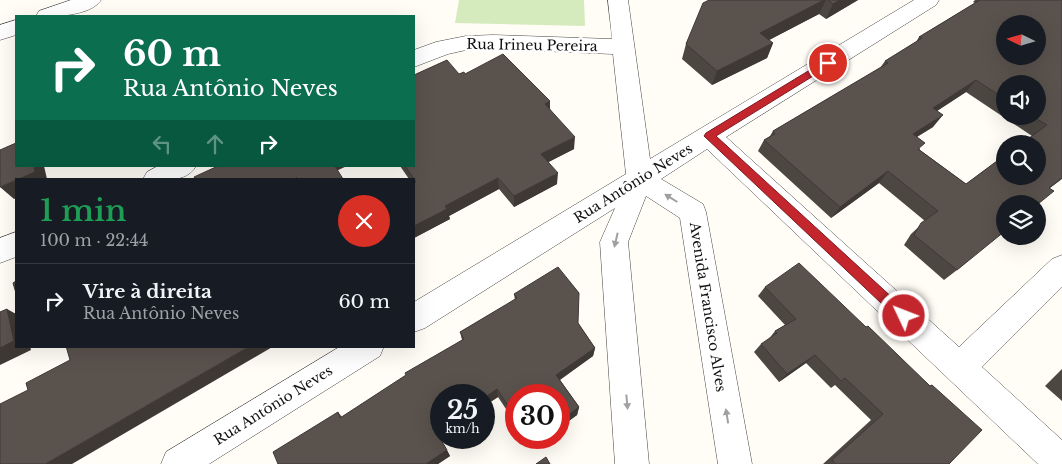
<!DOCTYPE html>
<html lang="pt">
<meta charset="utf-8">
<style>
body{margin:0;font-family:"Libre Baskerville",serif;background:#242831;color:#f1f3f6;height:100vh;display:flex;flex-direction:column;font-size:19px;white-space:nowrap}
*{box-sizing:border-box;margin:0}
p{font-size:16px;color:#9ea1a6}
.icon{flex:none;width:28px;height:28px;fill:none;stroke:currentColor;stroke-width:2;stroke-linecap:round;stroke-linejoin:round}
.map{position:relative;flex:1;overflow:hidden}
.panel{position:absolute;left:15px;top:178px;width:400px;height:170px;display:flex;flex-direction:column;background:#171b24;border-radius:0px;box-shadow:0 5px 20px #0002}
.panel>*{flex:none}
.banner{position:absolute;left:15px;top:15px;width:400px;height:152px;border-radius:0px;box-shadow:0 5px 20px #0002;background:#0b6e4f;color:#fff;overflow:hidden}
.needle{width:32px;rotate:275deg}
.fabs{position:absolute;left:996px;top:15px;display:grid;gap:10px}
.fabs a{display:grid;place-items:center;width:50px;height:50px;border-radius:50%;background:#171b24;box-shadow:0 5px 20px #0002;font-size:25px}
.speed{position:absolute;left:430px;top:384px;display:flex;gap:10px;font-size:25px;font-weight:700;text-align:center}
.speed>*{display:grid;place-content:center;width:65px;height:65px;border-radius:50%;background:#171b24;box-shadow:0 5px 20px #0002;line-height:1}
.speed small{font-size:12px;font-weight:400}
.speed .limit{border:8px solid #d22;background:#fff;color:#111}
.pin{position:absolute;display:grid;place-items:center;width:42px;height:42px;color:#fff;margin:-21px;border:2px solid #fff;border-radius:50%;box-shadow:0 1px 5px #0007}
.me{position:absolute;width:55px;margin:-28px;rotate:313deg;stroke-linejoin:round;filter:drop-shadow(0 0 4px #0008)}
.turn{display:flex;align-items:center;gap:18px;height:105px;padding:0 25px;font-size:22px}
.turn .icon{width:65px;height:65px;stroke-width:2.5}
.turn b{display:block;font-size:35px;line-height:42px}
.lanes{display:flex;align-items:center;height:48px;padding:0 25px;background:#0003;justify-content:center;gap:25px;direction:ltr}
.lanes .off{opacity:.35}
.round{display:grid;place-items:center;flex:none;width:52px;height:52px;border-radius:26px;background:#242831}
.summary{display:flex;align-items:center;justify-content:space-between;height:85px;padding:0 25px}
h1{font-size:30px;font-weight:600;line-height:38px;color:#1e9e55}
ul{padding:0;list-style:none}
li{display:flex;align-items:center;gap:15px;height:75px;padding:0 25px;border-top:1px solid #363941}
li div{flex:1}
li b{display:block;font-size:19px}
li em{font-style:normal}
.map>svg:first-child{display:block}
</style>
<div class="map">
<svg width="1062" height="464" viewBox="0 0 1062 464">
<rect width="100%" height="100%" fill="#fffdf5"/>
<!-- green -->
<path fill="#d5ebbd" d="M459,0H584L585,26L455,23Z"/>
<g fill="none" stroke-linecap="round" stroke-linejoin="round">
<!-- street casing -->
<g stroke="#444" stroke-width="1">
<path id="street" d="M71,0H101C91,16 54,17 36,16L39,11Z
M608,0H628L650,159L914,0H939L936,5L726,137L959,347L1052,259L1062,255V287L982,367L1062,440V464H1038L707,149L661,179L703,204L706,212L752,464H718L680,218L646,196L628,242L649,464H615L600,242L615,208L425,328L414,332V302L626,174L613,54L493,49L466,50L448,54L414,67V50L436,42L466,36L493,35L612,39Z
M16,20V35L0,40V25Z
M158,166H196C186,184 161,179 143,179L147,172Z
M16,232V257L0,263V238Z
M341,346H384L380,356L209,464H161L166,452Z"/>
</g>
<!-- street -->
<use href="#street" fill="#fff" fill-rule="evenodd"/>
</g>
<!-- wall -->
<path fill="#4d4742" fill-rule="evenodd" d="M709,0H858L826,19L819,14L769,40L773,43L767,58L712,85L682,59L686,44Z
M975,0H1062V179L1050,188L957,270L944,280L904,245L911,234L925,221L879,183L831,218L758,151L764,140L770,136L773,131L880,68L885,61L916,42L919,37L975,3L973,2ZM1005,84L1038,116H1005ZM966,92L1032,136L966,184L920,150L917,137L933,127L937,111Z
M459,74H465L550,101V109L574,149L548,162L557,184L514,207L499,189L449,216L450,219L414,238V179H409L400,166H414Z
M765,287L866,327L930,386L932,385L949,464H823L871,420L835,385L831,388L806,363L779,382L754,352L761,344L768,340L775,331L785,325L758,296Z
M514,294L578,323L595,348L593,356L560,380L579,407L577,415L559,428V395H516V424L498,397L439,436L450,456L438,464H278L338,412L342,417L462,340L460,332L515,300Z
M1062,369V401L1045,386Z
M525,438H546L532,448Z"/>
<!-- shaded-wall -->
<path fill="#3f3936" d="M824,0H826L819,14L754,48L760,33Z
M840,0H858L826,19L833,4Z
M773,43L767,58L712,85L717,71Z
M976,80L966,92L923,120L933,108Z
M550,101V113L545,104Z
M943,115L933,127L903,145L913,134Z
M575,137L574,149L541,166V154Z
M34,166H44L47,179H19Z
M334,166H347L336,171Z
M888,171L879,183L831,218L840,207Z
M558,173L557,184L514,207V196Z
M498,178L499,189L449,216L450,219L414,238V226L445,206Z
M16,180V198L14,199L0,187Z
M7,309L16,314V346H30L31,350L0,365V348Z
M250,346H274L72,464H45Z
M595,348L593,356L555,383L556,375Z
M815,355L806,363L779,382L787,374Z
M497,389L498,397L484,406V398Z
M579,407L577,415L559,428V422Z
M441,425V434L439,436L435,430Z
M538,438H546L532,448V442Z
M447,450L450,456L438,464H426Z"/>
<!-- building -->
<path fill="#5a524d" stroke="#3f3936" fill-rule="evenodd" d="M709,0H824L760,33L773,43L717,71L686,44L703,3Z
M828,0H840L833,4Z
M980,0H1062V178L1049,188L1054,191L1038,204H1005V231L957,270L914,235L921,223L938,211L888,171L840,207L764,140L775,134L773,131L888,63L885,61L922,38L919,37ZM1005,24H1038V56H1005ZM976,80L1005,99V84H1038V116H1032L1047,125L1021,144H1038V176H1005V155L966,184L918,149L925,143L913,134L943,115L933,108Z
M503,54L550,101L545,104L575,137L541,154L558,173L514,196L498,178L445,206L447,209L414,226V183L416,182L405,166H414V75L447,60L459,74L464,72L465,74Z
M16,143V166H34L35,172L19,179H16V180L0,187V150Z
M218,166H335L343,179H298L296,177L292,179H195L194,177Z
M799,263L866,327L868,326L930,386L932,385L982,430L949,464H835L832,460L883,414L845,378L841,381L815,355L787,374L761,344L777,333L775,331L796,319L765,287Z
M558,267L579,293L578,323L595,348L556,375L579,407L559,422V395H516V418L497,389L484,398V395H441V425L435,430L447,450L426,464H278L273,452L338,412L340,418L406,375L405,373L464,339L460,332L517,298L514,294Z
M16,281V293L13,283Z
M7,309L14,341L0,348V312Z
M66,346H250L45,464H0V404L28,390L26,383L70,360Z
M529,438H538L532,442Z
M546,457L550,464H536Z"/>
<!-- one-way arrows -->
<defs><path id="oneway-solid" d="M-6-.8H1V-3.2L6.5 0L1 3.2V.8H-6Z" transform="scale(1.25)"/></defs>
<g fill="#a0a0a0">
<use href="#oneway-solid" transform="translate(671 198) rotate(-148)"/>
<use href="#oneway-solid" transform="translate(616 240) rotate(103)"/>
<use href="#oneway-solid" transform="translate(627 402) rotate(85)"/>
<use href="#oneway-solid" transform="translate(727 416) rotate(-99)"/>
</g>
<!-- route -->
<path fill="#c4262e" stroke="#7f191e" d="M828,59L831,60V65L716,136L908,312L910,316L908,320L904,322L899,320L704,136L706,133Z"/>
<g text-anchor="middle" stroke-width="5" stroke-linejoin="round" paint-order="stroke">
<!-- street labels -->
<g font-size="14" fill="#111" stroke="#fff">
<text transform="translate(532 45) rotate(1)" y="5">Rua Irineu Pereira</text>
<text transform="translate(633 183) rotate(-32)" y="5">Rua Antônio Neves</text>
<text transform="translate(708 307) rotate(81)" y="5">Avenida Francisco Alves</text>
<text transform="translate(273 405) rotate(-32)" y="5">Rua Antônio Neves</text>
</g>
</g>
</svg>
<div class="fabs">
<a><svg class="needle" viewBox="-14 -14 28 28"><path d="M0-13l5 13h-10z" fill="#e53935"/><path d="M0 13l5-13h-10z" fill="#9ea1a6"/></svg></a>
<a><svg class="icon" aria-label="sound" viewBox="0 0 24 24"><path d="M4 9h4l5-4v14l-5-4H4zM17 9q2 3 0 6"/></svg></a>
<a><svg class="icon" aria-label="search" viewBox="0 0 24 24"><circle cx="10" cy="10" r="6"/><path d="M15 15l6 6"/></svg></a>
<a><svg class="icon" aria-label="layers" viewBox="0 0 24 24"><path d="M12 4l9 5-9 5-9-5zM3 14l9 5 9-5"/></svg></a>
</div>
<div class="speed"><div>25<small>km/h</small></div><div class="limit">30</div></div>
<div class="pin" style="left:828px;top:63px;background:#d93025"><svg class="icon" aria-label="arrive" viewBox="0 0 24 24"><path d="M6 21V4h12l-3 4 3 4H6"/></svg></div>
<svg class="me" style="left:904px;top:316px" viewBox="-20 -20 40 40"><circle r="17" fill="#c4262e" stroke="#fff" stroke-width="3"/><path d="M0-11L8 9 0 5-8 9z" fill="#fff"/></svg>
<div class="banner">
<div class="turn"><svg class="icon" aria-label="right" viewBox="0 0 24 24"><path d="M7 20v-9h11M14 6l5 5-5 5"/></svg><div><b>60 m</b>Rua Antônio Neves</div></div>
<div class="lanes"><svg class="icon off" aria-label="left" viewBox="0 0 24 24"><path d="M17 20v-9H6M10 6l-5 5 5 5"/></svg><svg class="icon off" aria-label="ahead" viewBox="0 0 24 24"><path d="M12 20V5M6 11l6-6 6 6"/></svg><svg class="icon" aria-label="right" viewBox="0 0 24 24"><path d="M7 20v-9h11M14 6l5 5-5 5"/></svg></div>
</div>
<section class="panel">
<div class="summary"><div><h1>1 min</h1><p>100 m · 22:44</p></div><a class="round" style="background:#d93025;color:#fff"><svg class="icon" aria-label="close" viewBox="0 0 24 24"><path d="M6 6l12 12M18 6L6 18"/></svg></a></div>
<ul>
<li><svg class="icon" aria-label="right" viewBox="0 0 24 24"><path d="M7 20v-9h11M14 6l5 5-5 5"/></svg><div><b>Vire à direita</b><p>Rua Antônio Neves</p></div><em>60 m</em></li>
</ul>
</section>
</div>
